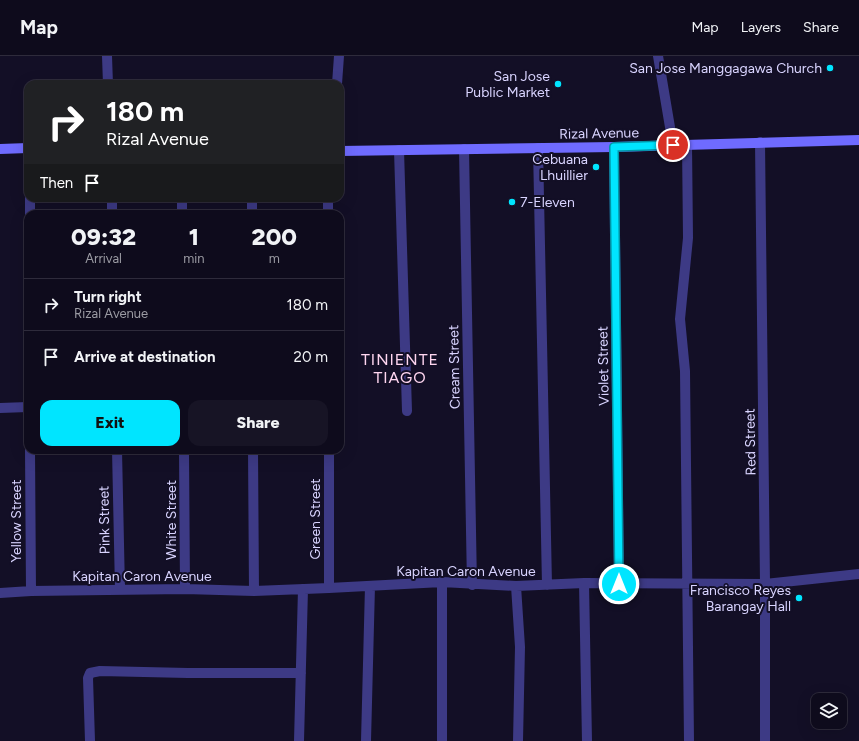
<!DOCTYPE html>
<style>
body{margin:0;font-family:Figtree,sans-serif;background:#171425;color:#f1f3f6;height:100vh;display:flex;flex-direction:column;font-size:15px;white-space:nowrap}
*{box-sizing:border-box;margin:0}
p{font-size:13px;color:#9b9ba3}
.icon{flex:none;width:22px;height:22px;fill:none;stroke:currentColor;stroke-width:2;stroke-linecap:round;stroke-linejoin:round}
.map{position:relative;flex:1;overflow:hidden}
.side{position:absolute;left:24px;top:154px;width:320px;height:244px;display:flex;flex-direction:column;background:#0e0b1c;border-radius:12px;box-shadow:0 4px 16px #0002,0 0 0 1px #2e2b3b}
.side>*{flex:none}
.banner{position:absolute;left:24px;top:24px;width:320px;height:122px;border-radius:12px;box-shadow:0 4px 16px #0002,0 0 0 1px #2e2b3b;background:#202124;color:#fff;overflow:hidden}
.buttons{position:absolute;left:811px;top:637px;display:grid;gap:8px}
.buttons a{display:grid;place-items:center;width:36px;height:36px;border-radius:8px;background:#0e0b1c;box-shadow:0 4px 16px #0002,0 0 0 1px #2e2b3b;font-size:20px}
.pin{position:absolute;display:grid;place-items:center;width:34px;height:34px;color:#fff;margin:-17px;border:2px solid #fff;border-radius:50%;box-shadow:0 1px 4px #0007}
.me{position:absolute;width:44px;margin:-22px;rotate:0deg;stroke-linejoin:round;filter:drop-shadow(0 0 3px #0008)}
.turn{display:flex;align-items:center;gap:14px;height:84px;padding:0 16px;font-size:18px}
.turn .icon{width:52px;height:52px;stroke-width:2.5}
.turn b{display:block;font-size:28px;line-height:34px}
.then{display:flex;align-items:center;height:38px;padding:0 16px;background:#0003;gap:8px;font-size:15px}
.eta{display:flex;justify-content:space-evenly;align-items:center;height:68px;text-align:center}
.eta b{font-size:24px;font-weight:800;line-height:28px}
.cta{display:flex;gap:8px;margin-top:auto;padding:8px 16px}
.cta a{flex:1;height:46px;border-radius:12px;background:#00e5ff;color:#111;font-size:16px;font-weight:800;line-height:46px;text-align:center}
.cta a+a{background:#171425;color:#f1f3f6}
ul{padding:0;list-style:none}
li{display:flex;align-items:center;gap:12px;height:52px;padding:0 16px;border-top:1px solid #2e2b3b}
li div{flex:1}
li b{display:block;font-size:15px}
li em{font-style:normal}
header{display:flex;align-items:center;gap:24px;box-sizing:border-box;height:56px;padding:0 20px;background:#0e0b1c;border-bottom:1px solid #2e2b3b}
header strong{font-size:19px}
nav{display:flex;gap:22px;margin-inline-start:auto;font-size:14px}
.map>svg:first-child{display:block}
</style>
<header>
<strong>Map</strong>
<nav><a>Map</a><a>Layers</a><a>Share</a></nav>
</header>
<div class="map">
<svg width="859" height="685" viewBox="0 0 859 685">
<rect width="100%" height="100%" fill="#130f26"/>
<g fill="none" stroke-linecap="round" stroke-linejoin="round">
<!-- street -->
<path stroke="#3d3a85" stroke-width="10" d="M107,0L108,28
M658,0L673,89
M337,28L339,0
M760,86L765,528V685
M687,88L688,182L680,263L685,315L689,685
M614,91L619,528
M538,92L547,529
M464,93L472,529
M399,94L407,355
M30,142V158
M112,142V158
M182,142V158
M252,142V158
M328,142V158
M0,352L28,351
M30,394L31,535
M117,394L120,534
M184,394L185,533
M253,394L254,535
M329,394V532
M584,527L587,685
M516,530L520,591L518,685
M0,537L31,535L185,533L254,535L329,532L442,526L516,530L584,527L765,528L859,518
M90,685L88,622L90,617L100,615L188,617H301
M299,685L303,533
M366,685L370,530
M442,685V526"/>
<!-- secondary -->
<path stroke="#6f6bff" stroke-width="10" d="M0,93L28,92
M340,95L614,91L859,84"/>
</g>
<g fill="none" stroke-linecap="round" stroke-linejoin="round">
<!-- route casing -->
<g stroke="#0095a6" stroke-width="10">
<path id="route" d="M619,528L614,91L673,89"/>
</g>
<!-- route -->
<use href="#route" stroke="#00e5ff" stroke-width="7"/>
</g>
<!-- markers -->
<g fill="#00e5ff" stroke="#130f26" stroke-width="1.5">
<circle cx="830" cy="12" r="4"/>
<circle cx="558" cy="28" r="4"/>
<circle cx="596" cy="111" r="4"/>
<circle cx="512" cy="146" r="4"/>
<circle cx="799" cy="542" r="4"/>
</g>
<g text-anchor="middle" stroke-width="4" stroke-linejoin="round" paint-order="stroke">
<!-- poi labels -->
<g font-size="14" fill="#d9d4ff" stroke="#130f26" text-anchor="end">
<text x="822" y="17">San Jose Manggagawa Church</text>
<text x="550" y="25">San Jose<tspan x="550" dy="16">Public Market</tspan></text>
<text x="588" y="108">Cebuana<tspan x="588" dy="16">Lhuillier</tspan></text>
<text x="520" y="151" text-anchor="start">7-Eleven</text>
<text x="791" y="539">Francisco Reyes<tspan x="791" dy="16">Barangay Hall</tspan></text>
</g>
<!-- street labels -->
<g font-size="14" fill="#d9d4ff" stroke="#130f26">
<text transform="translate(599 77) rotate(-1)" y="5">Rizal Avenue</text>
<text transform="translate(603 310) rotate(-91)" y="5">Violet Street</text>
<text transform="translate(454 311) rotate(-91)" y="5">Cream Street</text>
<text transform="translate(750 386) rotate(-91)" y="5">Red Street</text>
<text transform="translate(315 463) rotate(-90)" y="5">Green Street</text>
<text transform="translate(104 464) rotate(-91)" y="5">Pink Street</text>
<text transform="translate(171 464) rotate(-90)" y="5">White Street</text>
<text transform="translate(16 465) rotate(-90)" y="5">Yellow Street</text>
<text x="466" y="520">Kapitan Caron Avenue</text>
<text x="142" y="525">Kapitan Caron Avenue</text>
</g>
<!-- quarter labels -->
<g font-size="16" letter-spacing="1" fill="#ffd6f0" stroke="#130f26">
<text x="400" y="309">TINIENTE<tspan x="400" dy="18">TIAGO</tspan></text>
</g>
</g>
</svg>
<div class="buttons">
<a><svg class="icon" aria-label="layers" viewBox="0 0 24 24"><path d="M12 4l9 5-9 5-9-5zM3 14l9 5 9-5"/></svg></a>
</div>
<div class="pin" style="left:673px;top:89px;background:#d93025"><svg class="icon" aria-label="arrive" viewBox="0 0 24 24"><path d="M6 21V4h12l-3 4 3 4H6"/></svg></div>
<svg class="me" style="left:619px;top:528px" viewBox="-20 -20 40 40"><circle r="17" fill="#00e5ff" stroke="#fff" stroke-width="3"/><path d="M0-11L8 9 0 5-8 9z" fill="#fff"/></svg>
<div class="banner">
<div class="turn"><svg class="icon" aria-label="right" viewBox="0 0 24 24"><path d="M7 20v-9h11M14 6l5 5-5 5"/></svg><div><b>180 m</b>Rizal Avenue</div></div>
<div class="then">Then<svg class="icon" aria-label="arrive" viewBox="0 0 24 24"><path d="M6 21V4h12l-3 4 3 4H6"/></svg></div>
</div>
<section class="side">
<div class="eta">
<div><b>09:32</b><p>Arrival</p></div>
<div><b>1</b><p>min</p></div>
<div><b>200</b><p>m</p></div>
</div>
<ul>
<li><svg class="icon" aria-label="right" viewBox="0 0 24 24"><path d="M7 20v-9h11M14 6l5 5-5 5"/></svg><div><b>Turn right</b><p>Rizal Avenue</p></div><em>180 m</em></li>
<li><svg class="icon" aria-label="arrive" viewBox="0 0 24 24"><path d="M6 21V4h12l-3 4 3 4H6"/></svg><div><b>Arrive at destination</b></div><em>20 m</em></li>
</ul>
<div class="cta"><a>Exit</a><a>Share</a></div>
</section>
</div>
